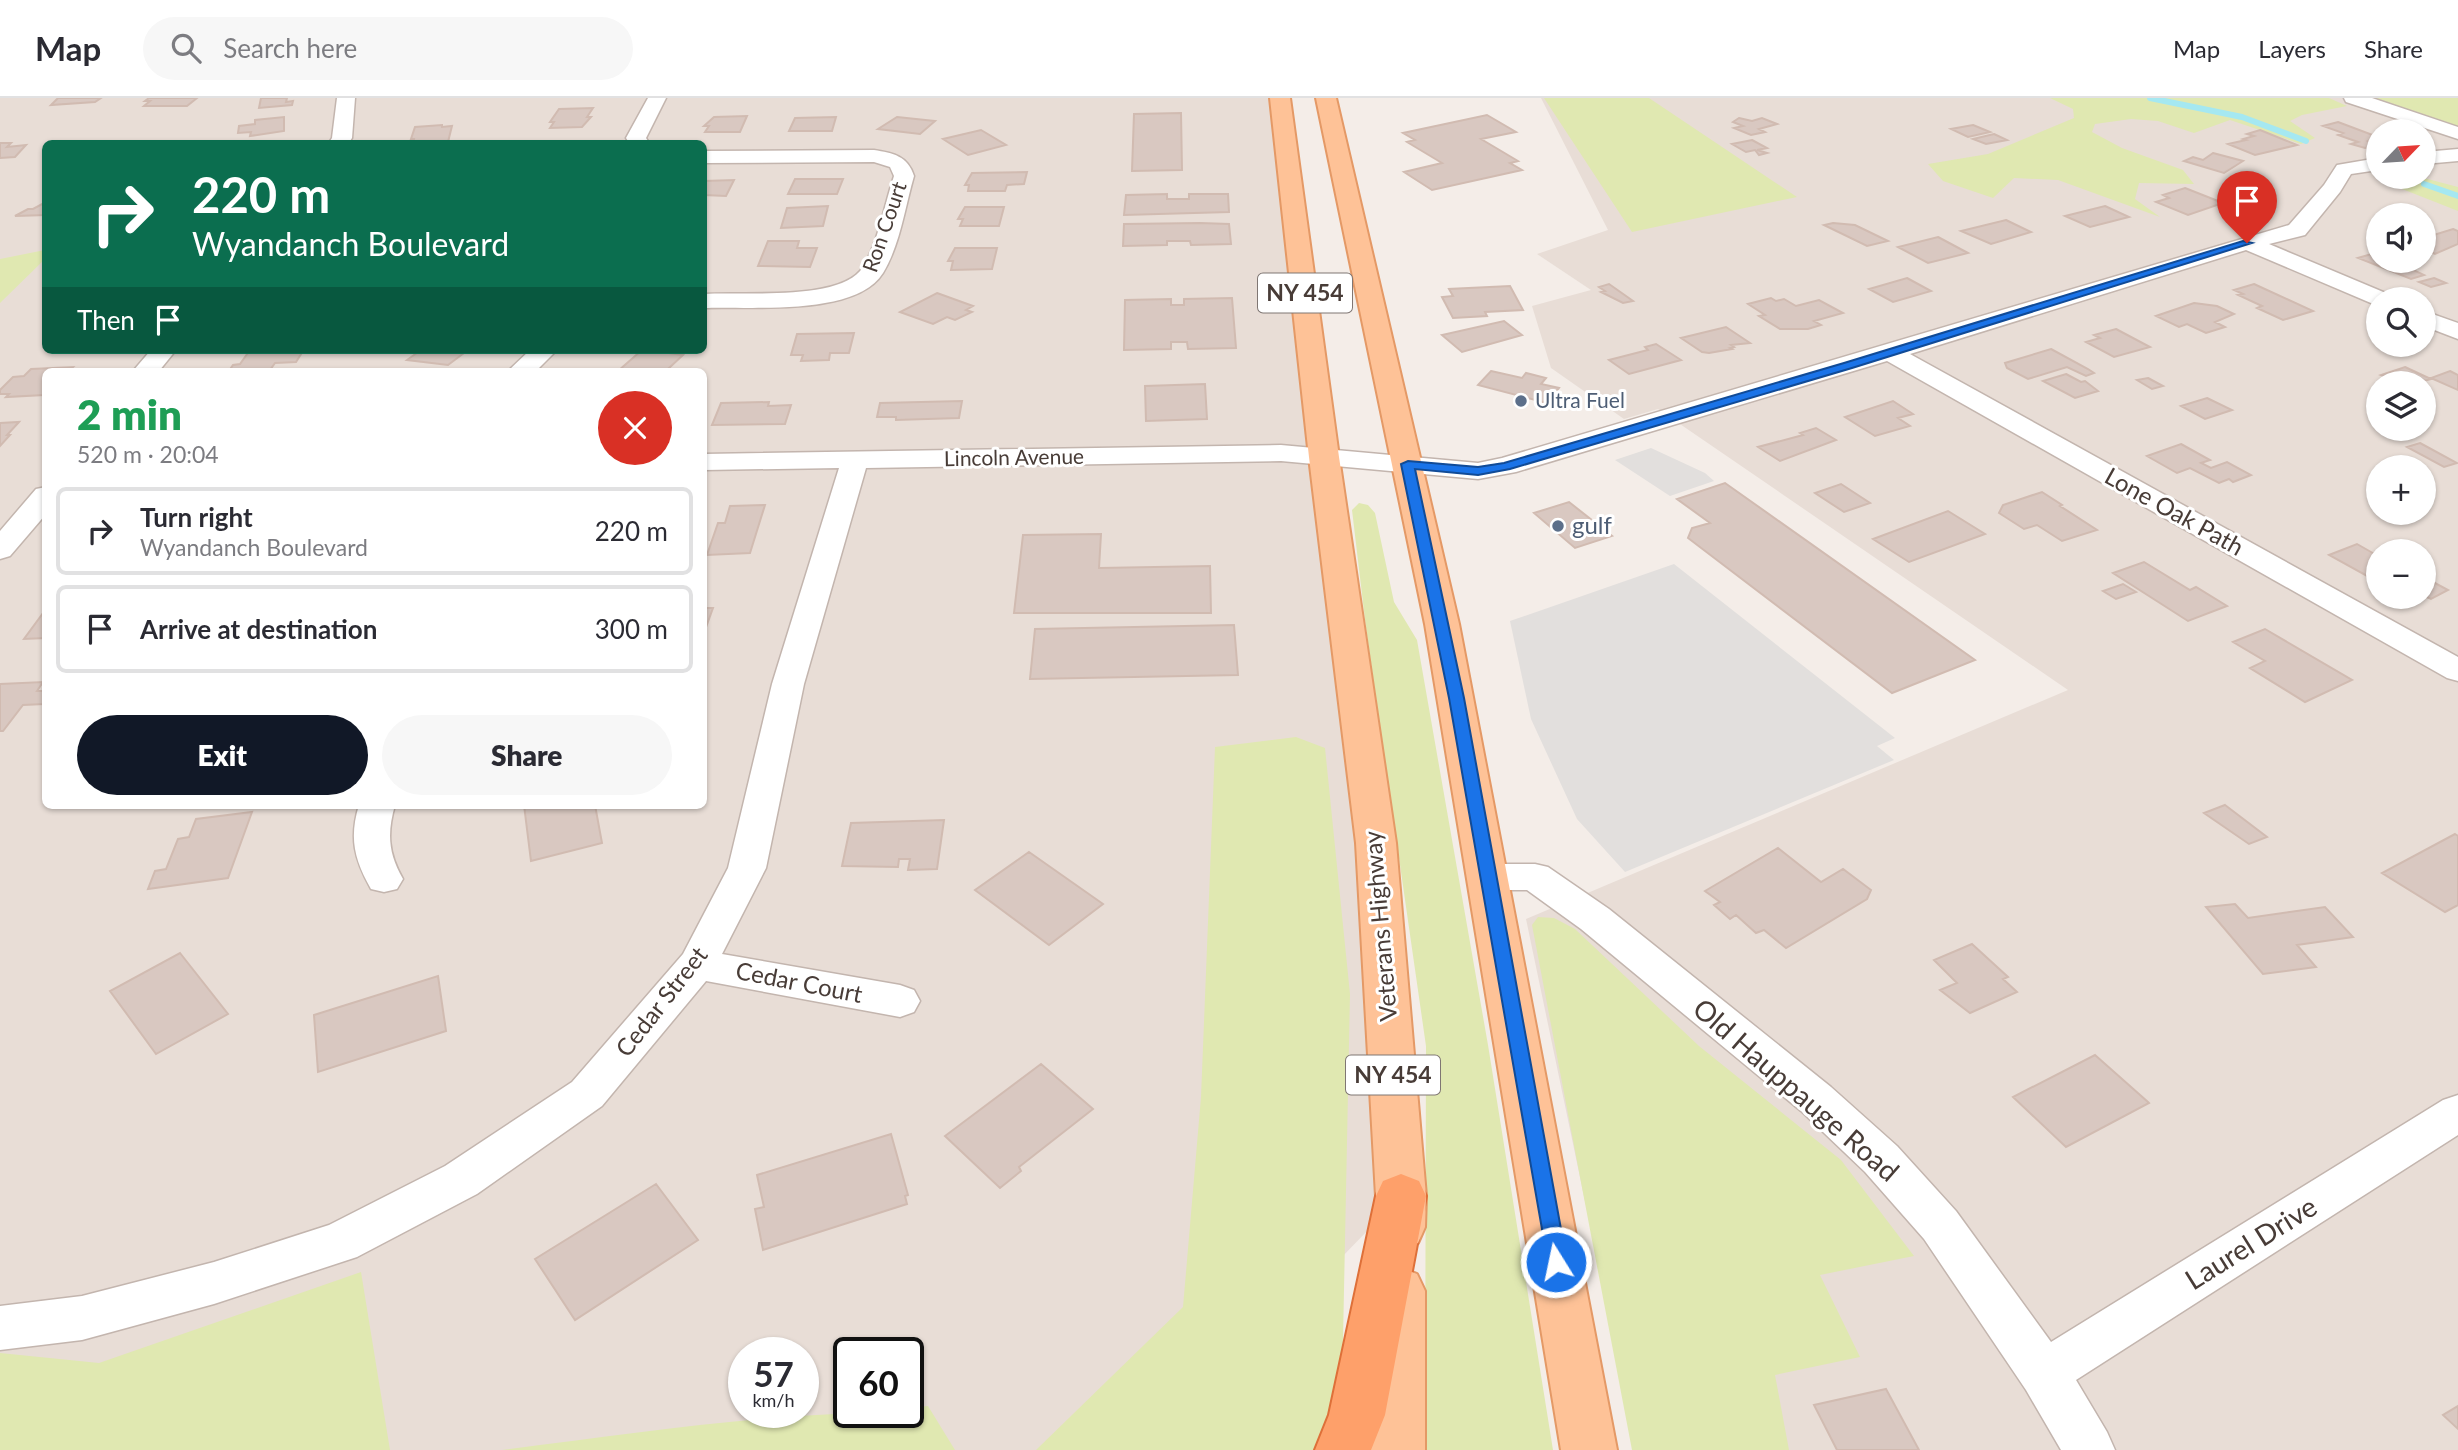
<!DOCTYPE html>
<meta charset="utf-8">
<style>
body{margin:0;font-family:Lato,sans-serif;background:#f7f7f7;color:#2b2b33;height:100vh;display:flex;flex-direction:column;font-size:26px;white-space:nowrap}
*{box-sizing:border-box;margin:0}
p{font-size:23px;color:#7c7c81}
.icon{flex:none;width:38px;height:38px;fill:none;stroke:currentColor;stroke-width:2;stroke-linecap:round;stroke-linejoin:round}
.map{position:relative;flex:1;overflow:hidden}
.side{position:absolute;left:42px;top:270px;width:665px;height:441px;display:flex;flex-direction:column;background:#fff;border-radius:10px;box-shadow:0 2px 5px #0004}
.side>*{flex:none}
.top-card{position:absolute;left:42px;top:42px;width:665px;height:214px;border-radius:10px;box-shadow:0 2px 5px #0004;background:#0b6e4f;color:#fff;overflow:hidden}
.needle{width:46px;rotate:65deg}
.controls{position:absolute;left:2366px;top:21px;display:grid;gap:14px}
.controls a{display:grid;place-items:center;width:70px;height:70px;border-radius:50%;background:#fff;box-shadow:0 2px 5px #0004;font-size:35px}
.speed{position:absolute;left:728px;top:1239px;display:flex;gap:14px;font-size:35px;font-weight:700;text-align:center}
.speed>*{display:grid;place-content:center;width:91px;height:91px;border-radius:50%;background:#fff;box-shadow:0 2px 5px #0004;line-height:1}
.speed small{font-size:18px;font-weight:400}
.speed .limit{border:4px solid #111;border-radius:10px;background:#fff;color:#111}
.pin{position:absolute;display:grid;place-items:center;width:60px;height:60px;color:#fff;margin:-72px -30px;border-radius:50% 50% 50% 0;rotate:-45deg;box-shadow:0 0 7px #0007}
.pin .icon{rotate:45deg}
.me{position:absolute;width:77px;margin:-38px;rotate:350deg;stroke-linejoin:round;filter:drop-shadow(0 0 5px #0008)}
.turn{display:flex;align-items:center;gap:24px;height:147px;padding:0 35px;font-size:32px}
.turn .icon{width:91px;height:91px;stroke-width:2.5}
.turn b{display:block;font-size:49px;line-height:60px}
.then{display:flex;align-items:center;height:66px;padding:0 35px;background:#0003;gap:14px;font-size:26px}
.round{display:grid;place-items:center;flex:none;width:74px;height:74px;border-radius:37px;background:#f7f7f7}
.summary{display:flex;align-items:center;justify-content:space-between;height:119px;padding:0 35px}
h1{font-size:42px;font-weight:800;line-height:52px;color:#1e9e55}
.cta{display:flex;gap:14px;margin-top:auto;padding:14px 35px}
.cta a{flex:1;height:80px;border-radius:42px;background:#111827;color:#fff;font-size:28px;font-weight:800;line-height:80px;text-align:center}
.cta a+a{background:#f7f7f7;color:#2b2b33}
ul{padding:0;list-style:none}
li{display:flex;align-items:center;gap:21px;height:88px;margin:0 14px 10px;padding:0 21px;border:4px solid #e1e1e2;border-radius:10px}
li div{flex:1}
li b{display:block;font-size:26px}
li em{font-style:normal}
header{display:flex;align-items:center;gap:42px;box-sizing:border-box;height:98px;padding:0 35px;background:#fff;border-bottom:2px solid #e1e1e2}
header strong{font-size:33px}
nav{display:flex;gap:38px;margin-inline-start:auto;font-size:24px}
.search{width:490px;height:63px;background:#f7f7f7;display:flex;align-items:center;gap:18px;box-sizing:border-box;padding:0 24px;border-radius:38px;color:#7c7c81;font-size:26px}
.map>svg:first-child{display:block}
</style>
<header>
<strong>Map</strong>
<div class="search"><svg class="icon" aria-label="search" viewBox="0 0 24 24"><circle cx="10" cy="10" r="6"/><path d="M15 15l6 6"/></svg>Search here</div>
<nav><a>Map</a><a>Layers</a><a>Share</a></nav>
</header>
<div class="map">
<svg width="2458" height="1352" viewBox="0 0 2458 1352">
<rect width="100%" height="100%" fill="#f4ede8"/>
<!-- residential -->
<path fill="#e8ddd6" fill-rule="evenodd" d="M0,0H1280L1401,1098L1155,1352H0ZM46,46H704V252H46ZM46,273H704V707H46ZM744,1255H803V1314H744ZM849,1255H908V1314H849Z
M1541,0H2458V1352H1637L1526,821L2068,592L1658,311L1624,321L1551,270L1532,208L1591,192L1537,156L1608,132ZM2378,33H2424V79H2378ZM2378,117H2424V163H2378ZM2378,201H2424V247H2378ZM2378,285H2424V331H2378ZM2378,369H2424V415H2378ZM2378,453H2424V499H2378Z"/>
<!-- green -->
<path fill="#e0e8b1" d="M1544,0H1649L1797,99L1632,134Z
M2050,0H2329L2347,8L2302,17L2290,23L2315,40L2301,46L2230,22L2194,35L2158,23L2131,21L2095,26L2092,34L2122,50L2183,72L2194,86L2139,85L2135,101L2160,119L2058,82L2014,80L1993,100L1943,83L1928,66L1988,56L2074,20L2073,11Z
M2371,0H2458V29Z
M2393,79H2420L2458,89V113L2392,87Z
M45,152V161L0,205V161Z
M1359,405L1368,407L1375,415L1394,504L1417,542L1488,947L1553,1352H1425L1426,948L1366,530L1352,412Z
M1296,639L1325,650L1350,896L1342,1291L1314,1352H1036L1183,1209L1201,999L1215,649Z
M1538,819L1554,820L1575,831L1699,948L1841,1062L1914,1158L1820,1177L1860,1259L1775,1277L1789,1352H1632L1532,827Z
M361,1174L390,1352H0V1255L99,1265Z
M928,1308L955,1352H502C637,1335 772,1314 908,1314V1310Z"/>
<!-- parking -->
<path fill="#e2dfdd" d="M1651,350L1705,375L1714,383L1670,398L1615,362Z
M1674,466L1895,640L1877,648L1894,662L1625,774L1577,721L1531,621L1510,523Z"/>
<g fill="none" stroke-linecap="round" stroke-linejoin="round">
<!-- stream -->
<path stroke="#a5e8f1" stroke-width="6" d="M2150,0L2242,19L2306,43
M2424,86L2458,98"/>
</g>
<!-- building -->
<path fill="#d9c8c1" stroke="#d1bbb1" stroke-width="2" d="M58,0H101L95,4L51,7Z
M149,0H197L187,8H144L150,3H145Z
M261,0H287L286,4L293,3L292,7L259,10Z
M593,10L587,19H591L582,29L550,30L554,24H550L559,11Z
M1181,15L1182,72L1132,73L1134,16Z
M1487,17L1516,34L1481,41L1518,63L1510,65L1522,72L1432,92L1404,74L1442,65L1407,44L1415,42L1403,35Z
M747,18L740,34H705L709,28H704L714,19Z
M284,19V33L250,38L251,34L238,35L239,28L255,26V22Z
M836,19L832,33H789L795,20Z
M897,19L935,23L920,36L878,31Z
M1739,20L1752,23L1762,20L1777,26L1759,31L1765,34L1751,37L1734,30L1743,28L1733,24Z
M2338,24L2378,39L2368,43L2377,47L2365,50L2351,46L2358,44L2338,37L2343,35L2323,28Z
M442,27V29L452,28L448,44L413,46L414,41H411L415,29Z
M1973,27L1990,34L1968,39L1951,31Z
M981,32L1006,47L968,57L943,41Z
M2260,32L2297,47L2255,57L2228,46L2246,42L2243,41L2254,38L2247,36Z
M1994,36L2007,42L1986,46L1973,41Z
M1752,42L1767,50L1757,52L1767,55L1759,57L1755,52L1746,54L1732,46Z
M0,45H11L7,49L26,47L15,59L0,60Z
M2213,55L2243,63L2224,75L2184,63L2193,59L2203,62Z
M1027,74L1024,86L1007,87L1005,93H968L969,87H965L972,75Z
M795,81H843L837,96H788Z
M734,82L726,98L704,97V83Z
M2185,90L2223,105L2188,117L2156,104L2169,100L2163,97Z
M1167,96V101H1189V96H1228L1229,114L1124,117L1126,97Z
M46,104V117L15,118L28,111H33Z
M828,108L823,128L781,130L787,110Z
M2105,108L2129,119L2090,129L2065,118Z
M965,109H1004L999,128H960L963,121H958Z
M2006,122L2031,134L1991,146L1961,133Z
M1200,125L1229,126L1231,146L1191,147L1190,143H1167V147L1123,148L1124,126Z
M1833,125L1855,127L1888,143L1867,148L1824,127Z
M2453,131L2458,133V146L2435,156L2424,151V140Z
M1938,139L1968,155L1928,165L1898,149Z
M768,143H799L797,150H817L810,169L758,168Z
M955,150H997L992,171L951,172L953,163H948Z
M2378,154V163H2401L2417,169L2411,171L2424,177L2411,181L2358,160Z
M1907,180L1931,193L1893,204L1869,191Z
M2434,180L2446,185L2431,189L2419,184Z
M1609,186L1633,203L1623,205L1601,194L1605,193L1599,189Z
M2254,186L2313,213L2283,222L2257,210L2262,208L2238,197L2243,196L2234,192Z
M1510,188L1523,212L1485,214L1487,218L1453,220L1442,199L1453,198L1449,191Z
M937,195L973,208L966,212L972,214L955,222L947,219L933,226L900,214Z
M1232,200L1236,250L1188,251L1187,244H1171V251L1124,252L1125,202L1171,201V207H1184V201Z
M1771,200L1776,203L1784,201L1796,208L1819,202L1843,215L1814,223L1821,227L1808,231H1780L1759,218L1765,217L1748,206Z
M2194,205L2217,208L2234,216L2215,224L2225,229L2206,235L2187,226L2179,229L2156,218Z
M1504,223L1522,237L1462,254L1442,237Z
M1726,229L1750,245L1731,247L1734,249L1730,250L1732,251L1709,255L1702,254L1681,240Z
M2116,231L2150,249L2114,259L2086,244L2100,240L2094,237Z
M854,235L849,255H830L829,262L801,263L803,257H791L797,236Z
M1656,246L1681,262L1629,276L1609,262L1648,252L1645,249Z
M2051,251L2088,271L2094,275L2086,278L2067,269L2028,281L2007,270L2005,265Z
M250,252H284L283,254L303,253L296,264L275,265L270,272L229,273L233,267L240,266Z
M421,252H468L448,267L407,262Z
M642,252H647L683,257L668,271L677,273H618Z
M73,269L69,273H46L44,297L6,299L9,296H0V292L13,279L24,278L31,271Z
M2405,269L2431,281L2417,285H2402L2381,277Z
M1491,273L1522,280L1526,275L1546,280L1541,286L1559,290L1547,305L1478,287Z
M2450,273L2458,277V292L2431,280Z
M2066,276L2081,284L2085,283L2098,293L2075,300L2043,283Z
M2148,280L2163,288L2152,291L2137,282Z
M1205,286L1207,321L1146,323L1145,288Z
M2207,300L2232,312L2205,321L2181,308Z
M962,303L959,320L896,322V319H877L880,305Z
M1893,303L1913,316L1898,320L1910,328L1875,338L1845,319Z
M769,304L768,308L791,307L785,326L712,327L721,305Z
M19,324L7,337H10L0,348V325Z
M1816,330L1836,342L1780,363L1758,349L1803,337L1800,335Z
M2420,345L2457,365L2444,369L2407,349Z
M2181,346L2210,362L2201,365L2211,370L2227,364L2251,377L2233,384L2229,381L2219,385L2190,370L2177,375L2147,358Z
M1725,385L1975,562L1892,595L1688,440L1692,430L1710,425L1677,401Z
M1841,386L1870,405L1844,414L1815,395Z
M2042,394L2062,407L2060,408L2097,432L2062,443L2037,427L2024,431L1999,415L2003,407Z
M1569,404L1612,438L1575,450L1534,415Z
M765,407L750,455L707,457L718,425H725L730,408Z
M1948,413L1985,436L1909,464L1873,441Z
M1101,436L1099,470L1210,468L1211,515H1014L1023,437Z
M2357,446L2378,458V484L2329,457Z
M2144,464L2190,492L2196,489L2227,508L2188,523L2113,475Z
M2433,484L2448,492L2431,501L2424,498V489Z
M2123,486L2136,494L2116,501L2103,493Z
M704,510H713L705,532H704Z
M46,511V540L24,541Z
M1234,527L1238,577L1030,581L1035,531Z
M2265,531L2352,582L2305,604L2250,570L2265,563L2233,544Z
M43,584L37,593H46L44,606L23,607L3,633H0V586Z
M524,707H595L602,745L531,763Z
M2225,707L2267,739L2249,746L2204,715Z
M252,714L228,780L148,791L155,773L166,771L178,741L189,739L196,721Z
M944,722L937,771L908,772L910,761H899L898,769L842,768L851,725Z
M2455,736L2458,738V807L2445,814L2382,775Z
M1778,750L1821,784L1843,771L1871,792L1867,801L1786,850L1764,832L1756,835L1736,817L1730,821L1714,807L1720,804L1705,793Z
M1029,754L1103,806L1049,847L975,792Z
M2235,806L2248,820L2325,809L2353,839L2297,847L2316,869L2263,876L2206,809Z
M1972,846L2008,879L2003,881L2017,894L1970,915L1940,892L1957,885L1934,862Z
M180,855L228,916L156,956L110,893Z
M438,878L446,933L318,974L314,917Z
M2095,957L2148,1004L2149,1005L2066,1049L2013,999Z
M1041,966L1093,1011L1019,1069L1021,1073L1000,1090L945,1038Z
M891,1036L908,1097L905,1098L907,1106L763,1152L755,1111L764,1109L757,1077Z
M656,1086L698,1142L575,1222L535,1161Z
M1886,1291L1919,1352H1837L1814,1307Z
M2458,1308V1331L2443,1317Z"/>
<g fill="none" stroke-linecap="round" stroke-linejoin="round">
<!-- minor casing -->
<g stroke="#c3b5ae" stroke-width="3">
<path id="minor" d="M337,0H355L352,40L348,46H328L332,40Z
M648,0H666L646,40L650,46H630L626,40Z
M2344,0H2372L2458,29V41L2346,4Z
M2458,51V63L2424,66V54Z
M874,52C893,55 908,58 914,78C905,109 900,147 883,175C856,219 749,208 704,210V196C741,193 842,204 863,169C879,142 884,108 894,78L890,69L874,64L704,65V53Z
M2378,60V72L2351,76L2340,94L2305,137L2269,146L2388,196L2392,201H2378V208L2246,152L1910,256L2458,559V583L2447,580L1887,263L1516,374L1478,381L1281,363L866,370L804,586L766,770L722,856L900,887L914,892L920,903L914,914L900,919L706,883L602,1008L477,1096L357,1159L214,1206L82,1242L0,1252V1208L82,1198L214,1164L329,1127L445,1068L572,984L683,856L728,770L772,586L839,370L704,372V356L1281,347L1478,365L1502,360L2289,127L2324,87L2337,67Z
M2424,213L2458,225V241L2424,228Z
M151,252H176L159,273H133Z
M530,252H557L536,273H508Z
M46,389V416L10,458L0,461V433L36,391Z
M359,707H395C387,735 388,755 403,781L397,791L384,794L371,791C354,761 349,740 359,707Z
M1488,766H1535L1548,769L1609,811L1831,989L1897,1048L1956,1113L2051,1244L2443,1002L2458,997V1037L2076,1282L2107,1334L2115,1352H2061L2026,1292L1924,1141L1865,1074L1801,1013L1581,831L1527,792H1488L1475,789L1469,779L1475,769Z"/>
</g>
<!-- primary casing -->
<g stroke="#e49966" stroke-width="4">
<path id="primary" d="M1270,0H1290L1339,359L1396,745L1426,1098L1425,1129L1418,1145L1400,1151L1382,1145L1375,1129L1376,1098L1356,745L1309,359Z
M1316,0H1336L1459,526L1617,1352H1561L1425,526Z
M1399,1169L1417,1176L1425,1193V1352H1369L1373,1193L1381,1176Z"/>
</g>
<!-- motorway casing -->
<g stroke="#de7039" stroke-width="4">
<path id="motorway" d="M1401,1076L1419,1083L1426,1098L1385,1317L1371,1352H1315L1329,1317L1376,1098L1383,1083Z"/>
</g>
<!-- minor -->
<use href="#minor" fill="#fff" fill-rule="evenodd"/>
<!-- primary -->
<use href="#primary" fill="#fec297" fill-rule="evenodd"/>
<!-- motorway -->
<use href="#motorway" fill="#fea06a" fill-rule="evenodd"/>
</g>
<!-- route -->
<path fill="#1a73e8" stroke="#114b97" stroke-width="2" d="M2243,143L2252,145L1852,270L1510,371L1478,377L1415,371L1464,600L1567,1164L1564,1171L1556,1174L1549,1171L1449,600L1401,366L1408,363L1478,369L1504,365L1844,265Z"/>
<!-- markers -->
<g fill="#5c6f8a" stroke="#fff" stroke-width="2.5">
<circle cx="1521" cy="303" r="7"/>
<circle cx="1558" cy="428" r="7"/>
</g>
<g text-anchor="middle" stroke-width="6" stroke-linejoin="round" paint-order="stroke">
<!-- far-street labels -->
<g font-size="21" fill="#483c37" stroke="#fff">
<text transform="translate(885 129) rotate(-71)" y="7">Ron Court</text>
<text transform="translate(1014 360) rotate(-1)" y="7">Lincoln Avenue</text>
</g>
<!-- far-service labels -->
<g font-size="21" fill="#4e5e75" stroke="#fff" text-anchor="start">
<text x="1535" y="310">Ultra Fuel</text>
</g>
<!-- shield labels -->
<g fill="#fff" stroke="#7f7673" stroke-width="2">
<rect x="1258" y="175.5" width="94" height="39" rx="5"/>
<rect x="1346" y="957.5" width="94" height="39" rx="5"/>
</g>
<g font-size="23" font-weight="bold" fill="#483c37">
<text x="1305" y="203">NY 454</text>
<text x="1393" y="985">NY 454</text>
</g>
<!-- street labels -->
<g font-size="24" fill="#483c37" stroke="#fff">
<text transform="translate(2174 414) rotate(29)" y="8">Lone Oak Path</text>
<text transform="translate(1381 828) rotate(-95)" y="8">Veterans Highway</text>
<text transform="translate(799 885) rotate(11)" y="8">Cedar Court</text>
<text transform="translate(662 904) rotate(-52)" y="8">Cedar Street</text>
</g>
<!-- service labels -->
<g font-size="24" fill="#4e5e75" stroke="#fff" text-anchor="start">
<text x="1572" y="436">gulf</text>
</g>
<!-- near-street labels -->
<g font-size="28" fill="#483c37" stroke="#fff">
<text transform="translate(1796 992) rotate(41)" y="10">Old Hauppauge Road</text>
<text transform="translate(2251 1145) rotate(-32)" y="10">Laurel Drive</text>
</g>
</g>
</svg>
<div class="controls">
<a><svg class="needle" viewBox="-14 -14 28 28"><path d="M0-13l5 13h-10z" fill="#e53935"/><path d="M0 13l5-13h-10z" fill="#7c7c81"/></svg></a>
<a><svg class="icon" aria-label="sound" viewBox="0 0 24 24"><path d="M4 9h4l5-4v14l-5-4H4zM17 9q2 3 0 6"/></svg></a>
<a><svg class="icon" aria-label="search" viewBox="0 0 24 24"><circle cx="10" cy="10" r="6"/><path d="M15 15l6 6"/></svg></a>
<a><svg class="icon" aria-label="layers" viewBox="0 0 24 24"><path d="M12 4l9 5-9 5-9-5zM3 14l9 5 9-5"/></svg></a>
<a>+</a>
<a>−</a>
</div>
<div class="speed"><div>57<small>km/h</small></div><div class="limit">60</div></div>
<div class="pin" style="left:2247px;top:145px;background:#d93025"><svg class="icon" aria-label="arrive" viewBox="0 0 24 24"><path d="M6 21V4h12l-3 4 3 4H6"/></svg></div>
<svg class="me" style="left:1556px;top:1164px" viewBox="-20 -20 40 40"><circle r="17" fill="#1a73e8" stroke="#fff" stroke-width="3"/><path d="M0-11L8 9 0 5-8 9z" fill="#fff"/></svg>
<div class="top-card">
<div class="turn"><svg class="icon" aria-label="right" viewBox="0 0 24 24"><path d="M7 20v-9h11M14 6l5 5-5 5"/></svg><div><b>220 m</b>Wyandanch Boulevard</div></div>
<div class="then">Then<svg class="icon" aria-label="arrive" viewBox="0 0 24 24"><path d="M6 21V4h12l-3 4 3 4H6"/></svg></div>
</div>
<section class="side">
<div class="summary"><div><h1>2 min</h1><p>520 m · 20:04</p></div><a class="round" style="background:#d93025;color:#fff"><svg class="icon" aria-label="close" viewBox="0 0 24 24"><path d="M6 6l12 12M18 6L6 18"/></svg></a></div>
<ul>
<li><svg class="icon" aria-label="right" viewBox="0 0 24 24"><path d="M7 20v-9h11M14 6l5 5-5 5"/></svg><div><b>Turn right</b><p>Wyandanch Boulevard</p></div><em>220 m</em></li>
<li><svg class="icon" aria-label="arrive" viewBox="0 0 24 24"><path d="M6 21V4h12l-3 4 3 4H6"/></svg><div><b>Arrive at destination</b></div><em>300 m</em></li>
</ul>
<div class="cta"><a>Exit</a><a>Share</a></div>
</section>
</div>
